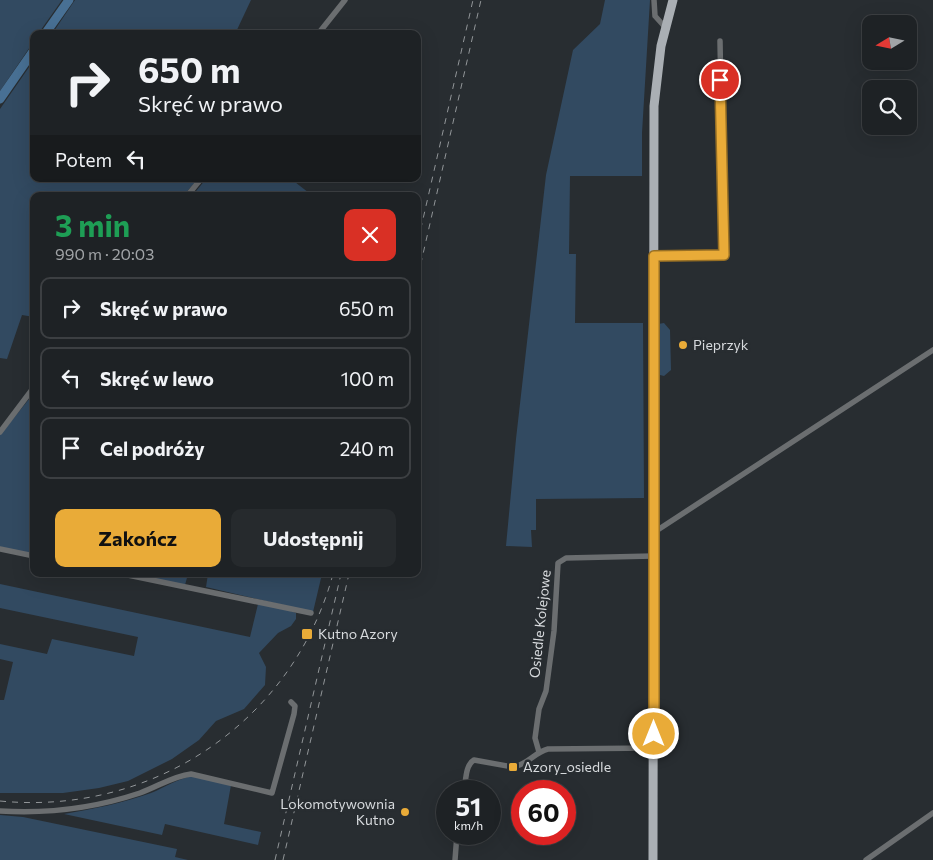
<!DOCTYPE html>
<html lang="pl">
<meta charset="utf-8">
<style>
body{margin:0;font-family:Commissioner,sans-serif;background:#262a2d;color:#f1f3f6;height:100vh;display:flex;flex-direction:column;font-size:19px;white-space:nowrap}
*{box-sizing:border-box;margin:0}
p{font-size:16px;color:#a1a4a7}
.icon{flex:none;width:28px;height:28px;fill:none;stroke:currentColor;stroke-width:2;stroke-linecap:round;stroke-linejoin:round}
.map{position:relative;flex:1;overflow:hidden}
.panel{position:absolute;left:30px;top:192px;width:391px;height:385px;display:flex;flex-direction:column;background:#1e2225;border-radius:10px;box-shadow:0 5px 20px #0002,0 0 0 1px #3c3f42}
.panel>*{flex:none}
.top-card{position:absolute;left:30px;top:30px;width:391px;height:152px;border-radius:10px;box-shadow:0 5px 20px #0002,0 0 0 1px #3c3f42;background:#1e2225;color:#f1f3f6;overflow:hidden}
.needle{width:32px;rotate:260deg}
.controls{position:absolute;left:862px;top:15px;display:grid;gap:10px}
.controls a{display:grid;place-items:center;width:55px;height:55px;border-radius:10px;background:#1e2225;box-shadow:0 5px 20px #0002,0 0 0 1px #3c3f42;font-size:25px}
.speed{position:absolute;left:436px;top:780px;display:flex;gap:10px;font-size:25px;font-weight:700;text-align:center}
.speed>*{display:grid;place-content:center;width:65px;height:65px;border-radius:50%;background:#1e2225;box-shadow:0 5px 20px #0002,0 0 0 1px #3c3f42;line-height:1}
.speed small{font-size:12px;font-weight:400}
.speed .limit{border:8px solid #d22;background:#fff;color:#111}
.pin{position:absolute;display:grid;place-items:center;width:42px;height:42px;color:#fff;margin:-21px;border:2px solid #fff;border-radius:50%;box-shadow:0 1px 5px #0007}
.me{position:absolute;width:55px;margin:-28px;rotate:0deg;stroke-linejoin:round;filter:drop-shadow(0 0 4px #0008)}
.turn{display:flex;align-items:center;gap:18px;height:105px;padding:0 25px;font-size:22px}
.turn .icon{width:65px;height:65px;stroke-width:2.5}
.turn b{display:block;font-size:35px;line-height:42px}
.then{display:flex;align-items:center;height:48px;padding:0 25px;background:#0003;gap:10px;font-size:19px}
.round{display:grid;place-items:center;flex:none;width:52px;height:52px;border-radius:10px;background:#262a2d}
.head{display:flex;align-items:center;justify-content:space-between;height:85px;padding:0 25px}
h1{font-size:30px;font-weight:700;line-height:38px;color:#1e9e55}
.button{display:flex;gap:10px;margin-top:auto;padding:10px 25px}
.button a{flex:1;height:58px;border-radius:10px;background:#e9ab38;color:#111;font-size:20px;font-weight:700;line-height:58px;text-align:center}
.button a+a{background:#262a2d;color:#f1f3f6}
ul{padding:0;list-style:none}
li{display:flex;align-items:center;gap:15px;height:62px;margin:0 10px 8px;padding:0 15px;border:2px solid #3c3f42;border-radius:10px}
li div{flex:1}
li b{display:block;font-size:19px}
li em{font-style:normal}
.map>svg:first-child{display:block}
</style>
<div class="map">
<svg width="933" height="860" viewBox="0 0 933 860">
<rect width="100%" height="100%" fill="#282d31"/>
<!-- green -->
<path fill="#324a61" d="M0,0H62L38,34H34V41L0,91Z
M75,0H251L235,34H52Z
M605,0H650L642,133V176H570L569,254H576L575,323H643L644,498L536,499V530H531L532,547L506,546L516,439L546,175L573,50L600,24Z
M34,60V179H198L183,196H34V317L22,315L7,359L0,358V109Z
M206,179H291L313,196H192Z
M664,323L670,330L671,370L664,376L660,375L658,372V324Z
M34,393V554L0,547V435Z
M129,574H188L185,585Z
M208,574H322L313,612L206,587Z
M0,584L250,637L258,604L288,610L296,613V619L291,626L278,633L259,653L266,667L265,685L244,709L216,721L199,740L172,759L128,781L99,788L63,793H0V700H4L13,662L0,659V644L47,654L52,639L134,656L138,637L0,608Z
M194,776L231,785L224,824L261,832L258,845L165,824L162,835L64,814C93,809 123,803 151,793C166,787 178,778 194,776Z
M0,815L23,817L177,849L175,857L188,860H0Z"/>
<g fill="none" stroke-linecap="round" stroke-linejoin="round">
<!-- river -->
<path stroke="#487094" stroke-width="9" d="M45,34L69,0
M0,99L34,50"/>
<!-- minor -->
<path stroke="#6b6e70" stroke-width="5.5" d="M654,0L655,16L665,27
M318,34L345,0
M187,196L201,179
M654,256L724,255L720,41
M0,432L34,387
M653,533L933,350
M0,549L34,556
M123,574L311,613
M539,752L535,738L539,709L546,691L554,631L558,563L566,558L653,556
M464,791C466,782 465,765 474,760L513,767C527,765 535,752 548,749L654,748
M0,811C48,814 95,808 140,793C157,787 173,776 191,774L272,793L294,714L295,706L291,702
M455,860L457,834
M866,860L933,813"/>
<!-- primary -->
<path stroke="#aaafb4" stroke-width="9" d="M653,860L654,106L661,46L673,0"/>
<!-- rail -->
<path stroke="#929699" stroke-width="1" stroke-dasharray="6 6" stroke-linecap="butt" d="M418,241L473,0
M418,276L481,0
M0,801C152,816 293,722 333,574
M275,860L341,574
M283,860L349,574"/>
</g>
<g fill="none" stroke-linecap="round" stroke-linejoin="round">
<!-- route casing -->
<g stroke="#976f24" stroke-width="12">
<path id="route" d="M654,734V256L724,255L720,80"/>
</g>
<!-- route -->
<use href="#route" stroke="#e9ab38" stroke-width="9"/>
</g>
<!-- markers -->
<g fill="#e9ab38" stroke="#282d31" stroke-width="2">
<circle cx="683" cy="345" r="5"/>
<rect x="301" y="628" width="12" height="12" rx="2.5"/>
<rect x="508" y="762" width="10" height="10" rx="2.5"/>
<circle cx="405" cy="812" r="5"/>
</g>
<g text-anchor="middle" stroke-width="5" stroke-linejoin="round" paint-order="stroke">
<!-- poi labels -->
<g font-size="14" fill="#d7dadd" stroke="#282d31" text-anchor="start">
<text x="693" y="350">Pieprzyk</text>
<text x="318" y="639">Kutno Azory</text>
<text x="523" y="772">Azory_osiedle</text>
<text x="395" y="809" text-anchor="end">Lokomotywownia<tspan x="395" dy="16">Kutno</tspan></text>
</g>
<!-- street labels -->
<g font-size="14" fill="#d7dadd" stroke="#282d31">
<text transform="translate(540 624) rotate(-84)" y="5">Osiedle Kolejowe</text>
</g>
</g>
</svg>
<div class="controls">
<a><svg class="needle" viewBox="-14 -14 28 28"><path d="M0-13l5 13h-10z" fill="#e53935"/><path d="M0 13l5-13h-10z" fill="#a1a4a7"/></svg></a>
<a><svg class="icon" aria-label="search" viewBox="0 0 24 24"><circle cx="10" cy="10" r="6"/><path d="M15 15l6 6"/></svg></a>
</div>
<div class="speed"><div>51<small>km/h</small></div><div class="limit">60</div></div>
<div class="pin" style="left:720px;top:80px;background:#d93025"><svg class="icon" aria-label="arrive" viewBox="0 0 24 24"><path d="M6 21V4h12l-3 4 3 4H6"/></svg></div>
<svg class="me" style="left:654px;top:734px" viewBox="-20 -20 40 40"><circle r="17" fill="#e9ab38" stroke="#fff" stroke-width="3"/><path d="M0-11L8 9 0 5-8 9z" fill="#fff"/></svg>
<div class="top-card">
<div class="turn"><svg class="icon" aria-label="right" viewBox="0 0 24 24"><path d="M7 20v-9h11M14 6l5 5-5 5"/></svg><div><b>650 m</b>Skręć w prawo</div></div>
<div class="then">Potem<svg class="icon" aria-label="left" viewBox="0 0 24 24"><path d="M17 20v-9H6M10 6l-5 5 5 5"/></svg></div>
</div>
<section class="panel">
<div class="head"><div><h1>3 min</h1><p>990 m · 20:03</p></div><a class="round" style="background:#d93025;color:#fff"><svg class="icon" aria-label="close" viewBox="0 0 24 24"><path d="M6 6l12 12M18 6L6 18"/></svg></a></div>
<ul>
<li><svg class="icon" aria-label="right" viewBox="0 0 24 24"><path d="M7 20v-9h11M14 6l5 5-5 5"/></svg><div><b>Skręć w prawo</b></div><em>650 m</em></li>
<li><svg class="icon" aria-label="left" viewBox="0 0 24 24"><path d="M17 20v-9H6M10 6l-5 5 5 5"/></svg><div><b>Skręć w lewo</b></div><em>100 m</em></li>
<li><svg class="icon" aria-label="arrive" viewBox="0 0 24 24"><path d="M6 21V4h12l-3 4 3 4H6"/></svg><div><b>Cel podróży</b></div><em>240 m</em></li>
</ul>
<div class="button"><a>Zakończ</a><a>Udostępnij</a></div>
</section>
</div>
